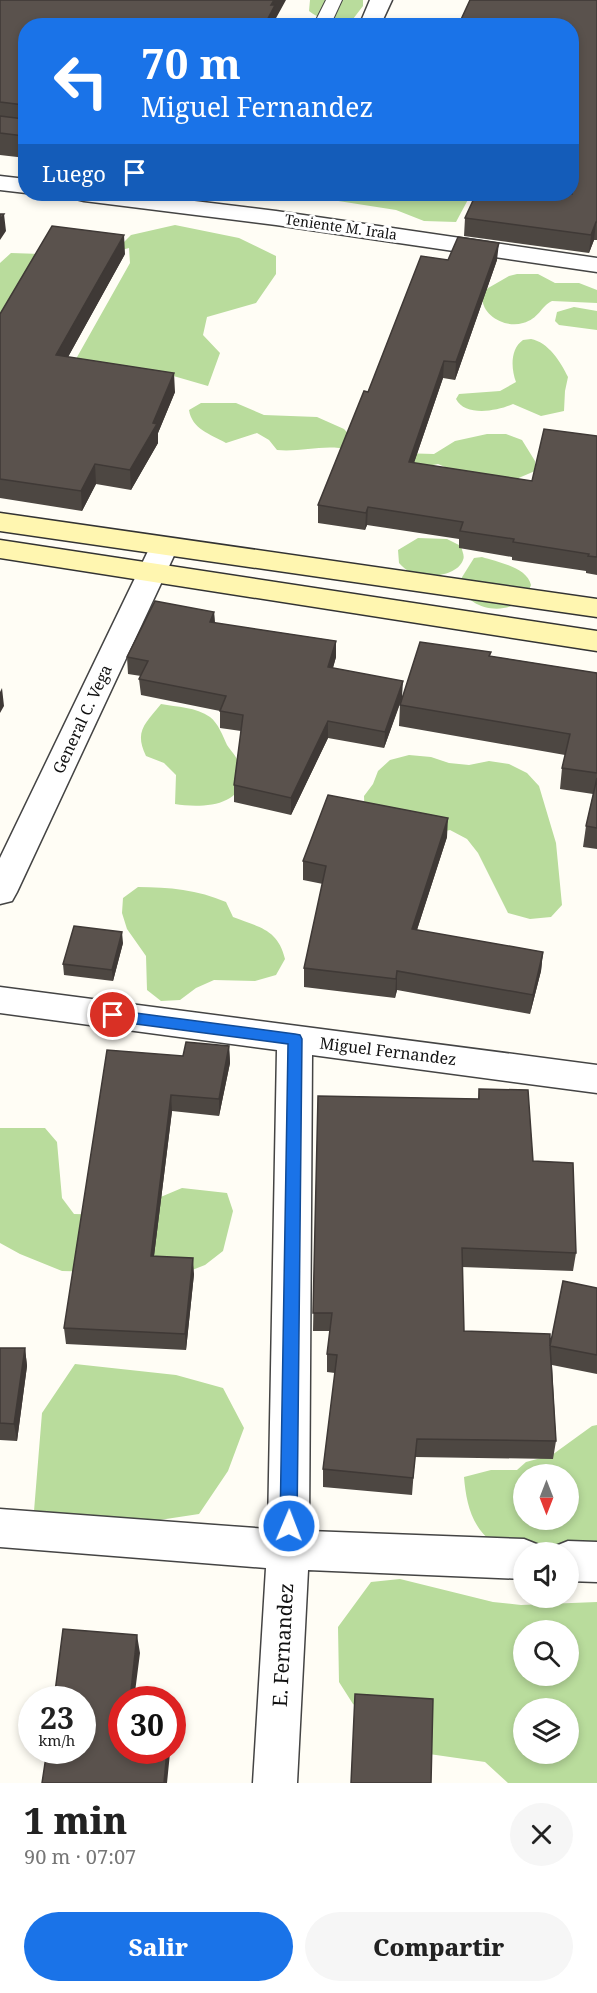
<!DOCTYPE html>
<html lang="es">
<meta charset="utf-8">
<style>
body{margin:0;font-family:"Noto Serif",serif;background:#f6f6f6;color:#222;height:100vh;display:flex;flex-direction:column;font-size:22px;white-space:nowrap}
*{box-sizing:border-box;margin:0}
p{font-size:20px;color:#767676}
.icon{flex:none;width:33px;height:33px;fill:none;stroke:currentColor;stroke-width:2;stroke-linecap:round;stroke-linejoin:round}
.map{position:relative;height:1783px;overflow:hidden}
.drawer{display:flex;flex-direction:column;background:#fff;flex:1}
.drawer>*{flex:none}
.hud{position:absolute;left:18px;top:18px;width:561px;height:183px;border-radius:24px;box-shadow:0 3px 9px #0003;background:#1a73e8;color:#fff;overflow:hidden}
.needle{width:39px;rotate:180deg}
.controls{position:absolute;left:513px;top:1464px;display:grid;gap:12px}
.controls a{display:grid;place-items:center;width:66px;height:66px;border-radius:50%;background:#fff;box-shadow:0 3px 9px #0003;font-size:30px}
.speed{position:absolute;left:18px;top:1686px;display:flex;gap:12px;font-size:30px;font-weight:700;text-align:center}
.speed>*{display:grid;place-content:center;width:78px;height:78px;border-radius:50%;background:#fff;box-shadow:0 3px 9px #0003;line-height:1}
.speed small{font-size:15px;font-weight:400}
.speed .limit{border:9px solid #d22;background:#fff;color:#111}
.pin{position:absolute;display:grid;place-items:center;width:51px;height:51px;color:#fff;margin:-26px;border:3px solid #fff;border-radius:50%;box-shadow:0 2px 6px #0007}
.me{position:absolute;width:66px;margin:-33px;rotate:1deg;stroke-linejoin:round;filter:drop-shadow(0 0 4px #0008)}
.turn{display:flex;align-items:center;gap:21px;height:126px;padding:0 24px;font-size:27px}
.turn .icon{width:78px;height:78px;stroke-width:2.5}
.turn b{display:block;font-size:42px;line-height:51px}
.then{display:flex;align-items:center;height:57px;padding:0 24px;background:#0003;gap:12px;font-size:22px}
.round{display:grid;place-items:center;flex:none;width:63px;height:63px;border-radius:32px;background:#f6f6f6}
.headline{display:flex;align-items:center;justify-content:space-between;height:102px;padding:0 24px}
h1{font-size:36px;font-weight:800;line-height:45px}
.cta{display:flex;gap:12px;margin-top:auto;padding:12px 24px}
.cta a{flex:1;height:69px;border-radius:36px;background:#1a73e8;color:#fff;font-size:24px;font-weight:800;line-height:69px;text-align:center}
.cta a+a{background:#f6f6f6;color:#222}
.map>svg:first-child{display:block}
</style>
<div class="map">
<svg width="597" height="1783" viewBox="0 0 597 1783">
<rect width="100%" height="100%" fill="#fffdf5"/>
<!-- forest -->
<path fill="#b9dc9c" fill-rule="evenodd" d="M310,0H363V6L353,19C336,22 323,22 309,11Z
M321,194H471L456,222L424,221L396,210L332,200Z
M175,225L239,238L276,256V274L256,303L207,317L203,335L220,353L208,386L170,375L72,366L130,263L129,248L114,252L131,235Z
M11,253L41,254L0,333V263Z
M517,274H538L555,283H579L597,290V303L552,301C541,306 539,319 523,323C504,329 477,313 483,291L509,276Z
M574,307L597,311V330L559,325L555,321L557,312Z
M531,339C548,342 561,362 568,377L565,391L564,411L541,416L513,404C498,411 465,417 456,399L459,394L500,391L516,382C511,369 510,349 523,340Z
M201,403H236L264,415L317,417L344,429L353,439L399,453L434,454L455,441L487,434H506L522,440L535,461V471L507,483L452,470L438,464L389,474C376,467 352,450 339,448C318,446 298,452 277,450L269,440L257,433L226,443C210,434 192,429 189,410Z
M418,538L447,539L461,546C462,551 465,556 463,560C457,577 424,579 410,572C406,570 402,566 399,563L398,550Z
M482,557C497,562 527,567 531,585C521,619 467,615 459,582L474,558Z
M161,704C177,707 196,707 210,717C218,723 223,736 227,745C232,752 240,761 241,769C248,808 199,808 175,804L176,775L164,763L146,756C134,731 145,724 161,704Z
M409,755L431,757L449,763L469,765L489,761L509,764L527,773L539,786L556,843L562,905L551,917L530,919L508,913L478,853L467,839L450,830L426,835L365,826L364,796L373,784L378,771L390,760Z
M138,887C169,887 198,890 226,902L233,917C259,927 278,929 285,959L276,975L255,981L214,980L196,988L180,1000L161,1001L147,990L146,956L127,929L122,913L123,898Z
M0,1128H45L57,1142L62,1198L74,1214L118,1215L182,1188L227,1193L233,1211L223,1251L205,1265L182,1274L62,1271L20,1254L0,1243Z
M75,1364L176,1375L223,1388L244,1428L228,1471L199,1514L80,1532L34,1511L42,1413Z
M597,1425V1547C566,1552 541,1551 510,1546C505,1545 497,1545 492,1542C471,1526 466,1501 464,1477L491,1470H517L526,1462L552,1455L592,1426ZM524,1474H568V1520H524Z
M400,1579L493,1602L521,1605L597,1602V1783H508L485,1762L429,1754L353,1704L339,1682L338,1627L371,1582ZM524,1630H568V1676H524ZM524,1708H568V1754H524Z"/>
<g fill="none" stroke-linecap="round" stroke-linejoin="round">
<!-- lane casing -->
<g stroke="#444" stroke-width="2">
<path id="lane" d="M326,0H342L330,26H313Z"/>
</g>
<!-- street casing -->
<g stroke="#444" stroke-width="3">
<path id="street" d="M370,0H392L380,26H359Z
M0,176L26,179V193L0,190Z
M72,194H137L276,211L597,258V272L276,225L84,201L76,199Z
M164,538L174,541L178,547L17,892L12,901L0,904V858L150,547L154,541Z
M0,987L597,1065V1093L312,1055L309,1531L524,1539L539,1545L542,1552H524V1579L308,1570L297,1783H253L266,1568L0,1547V1509L268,1529L277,1050L0,1013Z
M568,1541L597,1542V1582L568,1581V1552H551L553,1547Z"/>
</g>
<!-- secondary casing -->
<g stroke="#333" stroke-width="3">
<path id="secondary" d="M0,513L597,599V617L0,531Z
M0,540L597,631V651L0,558Z"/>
</g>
<!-- lane -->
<use href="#lane" fill="#fff" fill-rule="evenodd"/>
<!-- street -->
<use href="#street" fill="#fff" fill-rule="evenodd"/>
<!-- secondary -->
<use href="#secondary" fill="#fff6b0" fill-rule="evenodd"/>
</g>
<!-- wall -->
<path fill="#4d4742" d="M0,0L26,26V158L0,155Z
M597,0V240H594L589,253L464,236L465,218Z
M125,254L68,357L175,392L158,433V443L131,490L96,484L82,511L0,498V314Z
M448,260H497L455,380L443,378L414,463L532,481L597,436V575L586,573V571L512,560V557L459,548V539L367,525L365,530L318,523V505L368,392Z
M214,612L215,623L336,641V657L333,668L403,696L491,652L490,656L597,673V849L583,847L586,826L593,794L560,789L562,768L565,755L399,726L400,704L384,748L328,738L291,815L234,802V785L241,731L220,728V711L141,695L139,679L141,676L128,674L127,657Z
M447,837L417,930L543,952L541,971L530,1014L397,990L395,998L304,987V968L323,884L303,880V861Z
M123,943L113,981L64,975L63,964Z
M229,1046L230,1063L219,1116L172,1111L154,1256L194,1274L186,1350L66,1344L64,1328L183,1056Z
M479,1089L533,1161L576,1253L573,1271L462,1267L464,1331L550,1346L597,1288V1374L552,1365L556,1441L553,1459L415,1457L412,1495L323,1487V1469L335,1373L327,1372V1354L330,1331H313L318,1096L478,1099Z
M0,1348H25L27,1366L17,1441L0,1440Z"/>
<!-- shaded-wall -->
<path fill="#3f3936" d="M274,0H286L275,20V26H264L271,5Z
M26,134V153L24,136Z
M4,214L6,231L0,240V220Z
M596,222L594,240L589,253L591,235Z
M124,235L125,254L58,375L56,355Z
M499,243L497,260L455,380L456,362Z
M444,361L443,378L408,480L409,462Z
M174,373L175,392L158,433V443L131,490L130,470L153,423Z
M95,464L96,484L82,511L81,491Z
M368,507L367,525L365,530L366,513Z
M214,612L215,629L210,622Z
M336,641V657L328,684V667Z
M403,681L402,697L384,748L385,732Z
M2,688L4,706L0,713V692Z
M328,721V738L291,815V798Z
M448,818L447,837L411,948L412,929Z
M122,932L123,943L113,981L112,970Z
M543,952L541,971L530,1014L533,995Z
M397,971V990L395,998L396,979Z
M229,1046L230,1063L219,1116V1099Z
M171,1095L172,1111L152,1272L151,1256Z
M193,1258L194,1274L186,1350L185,1334Z
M25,1348L27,1366L17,1441L14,1424Z
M137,1635L140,1653L134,1700H130Z
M167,1750H170V1753L167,1783H164Z"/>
<!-- building -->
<path fill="#5a524d" stroke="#3f3936" stroke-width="1.5" d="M0,0H274L271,5H275L264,26H26V106L24,105L0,102Z
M470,0H597V222H596L591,235L465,218L476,194H572V26H458Z
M0,116L24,119L26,117V134L24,136L0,133Z
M0,214H4L0,220Z
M52,226L124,235L56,355L174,373L153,423L157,424L130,470L95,464L81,491L0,479V314Z
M458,237L499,243L456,362L444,361L409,462L532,481L544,429L597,436V557L588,556L589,554L513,542L514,539L460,531L463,522L368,507L366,513L318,505L364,391L368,392L421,256L448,260Z
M155,601L214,612L210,622L336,641L328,667L403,681L385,732L328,721L291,798L234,785L243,715L220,711L226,696L139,679L148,661L127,657Z
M420,642L491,652L489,656L597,673V773L562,768L570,734L400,705Z
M597,778V828L586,826Z
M328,795L448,818L412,929L543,952L533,995L397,971L396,979L304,968L326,866L303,861Z
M74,926L122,932L112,970L63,964Z
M186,1042L229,1046L219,1099L171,1095L151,1256L193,1258L185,1334L64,1328L107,1050L183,1056Z
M479,1089L528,1090L533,1161L573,1163L576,1253L462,1248L464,1331L550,1334V1346L563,1281L597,1288V1355L550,1346L556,1441L417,1439L413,1478L323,1469L337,1355L327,1354L332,1313H313L318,1096L479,1099Z
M0,1348H25L14,1424L0,1423Z
M63,1629L137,1635L130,1700H122V1750H167L164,1783H42L47,1750H82V1700H54Z
M355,1694L433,1699L431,1783H351Z"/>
<!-- route -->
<path fill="#1a73e8" stroke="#114b97" stroke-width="1.5" d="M113,1010L295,1034L300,1035L302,1039L297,1526L295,1532L289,1534L283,1532L280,1526L288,1044L113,1021L108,1019L106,1015L108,1011Z"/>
<g text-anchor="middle" stroke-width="6" stroke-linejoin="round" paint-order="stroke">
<!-- far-street labels -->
<g font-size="14" fill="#111" stroke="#fff">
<text transform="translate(341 227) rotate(8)" y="5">Teniente M. Irala</text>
</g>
<!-- street labels -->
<g font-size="16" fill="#111" stroke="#fff">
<text transform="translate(82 719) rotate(-65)" y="6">General C. Vega</text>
<text transform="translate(388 1051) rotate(7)" y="6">Miguel Fernandez</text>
</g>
<!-- near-street labels -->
<g font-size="20" fill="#111" stroke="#fff">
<text transform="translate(283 1645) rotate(-87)" y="7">E. Fernandez</text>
</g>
</g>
</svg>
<div class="controls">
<a><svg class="needle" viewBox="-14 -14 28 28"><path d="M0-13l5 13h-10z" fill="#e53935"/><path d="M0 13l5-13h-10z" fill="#767676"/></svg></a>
<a><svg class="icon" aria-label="sound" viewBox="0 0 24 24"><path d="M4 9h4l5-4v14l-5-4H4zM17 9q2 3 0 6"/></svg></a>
<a><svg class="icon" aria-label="search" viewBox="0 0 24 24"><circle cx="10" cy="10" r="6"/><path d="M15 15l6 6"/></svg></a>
<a><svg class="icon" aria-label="layers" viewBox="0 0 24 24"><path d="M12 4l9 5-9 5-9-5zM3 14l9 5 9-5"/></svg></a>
</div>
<div class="speed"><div>23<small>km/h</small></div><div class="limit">30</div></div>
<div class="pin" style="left:113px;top:1015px;background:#d93025"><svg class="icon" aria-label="arrive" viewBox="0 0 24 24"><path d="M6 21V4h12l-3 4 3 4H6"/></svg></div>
<svg class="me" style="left:289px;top:1526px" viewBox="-20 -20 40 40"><circle r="17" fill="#1a73e8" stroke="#fff" stroke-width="3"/><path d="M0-11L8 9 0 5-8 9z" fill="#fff"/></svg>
<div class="hud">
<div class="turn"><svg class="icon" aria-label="left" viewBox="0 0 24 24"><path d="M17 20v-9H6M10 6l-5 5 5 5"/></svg><div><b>70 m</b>Miguel Fernandez</div></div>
<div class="then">Luego<svg class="icon" aria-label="arrive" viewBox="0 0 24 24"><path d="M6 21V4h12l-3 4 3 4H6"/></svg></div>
</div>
</div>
<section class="drawer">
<div class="headline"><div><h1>1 min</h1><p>90 m · 07:07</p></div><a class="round"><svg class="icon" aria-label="close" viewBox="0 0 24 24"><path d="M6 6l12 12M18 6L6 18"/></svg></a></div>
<div class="cta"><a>Salir</a><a>Compartir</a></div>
</section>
